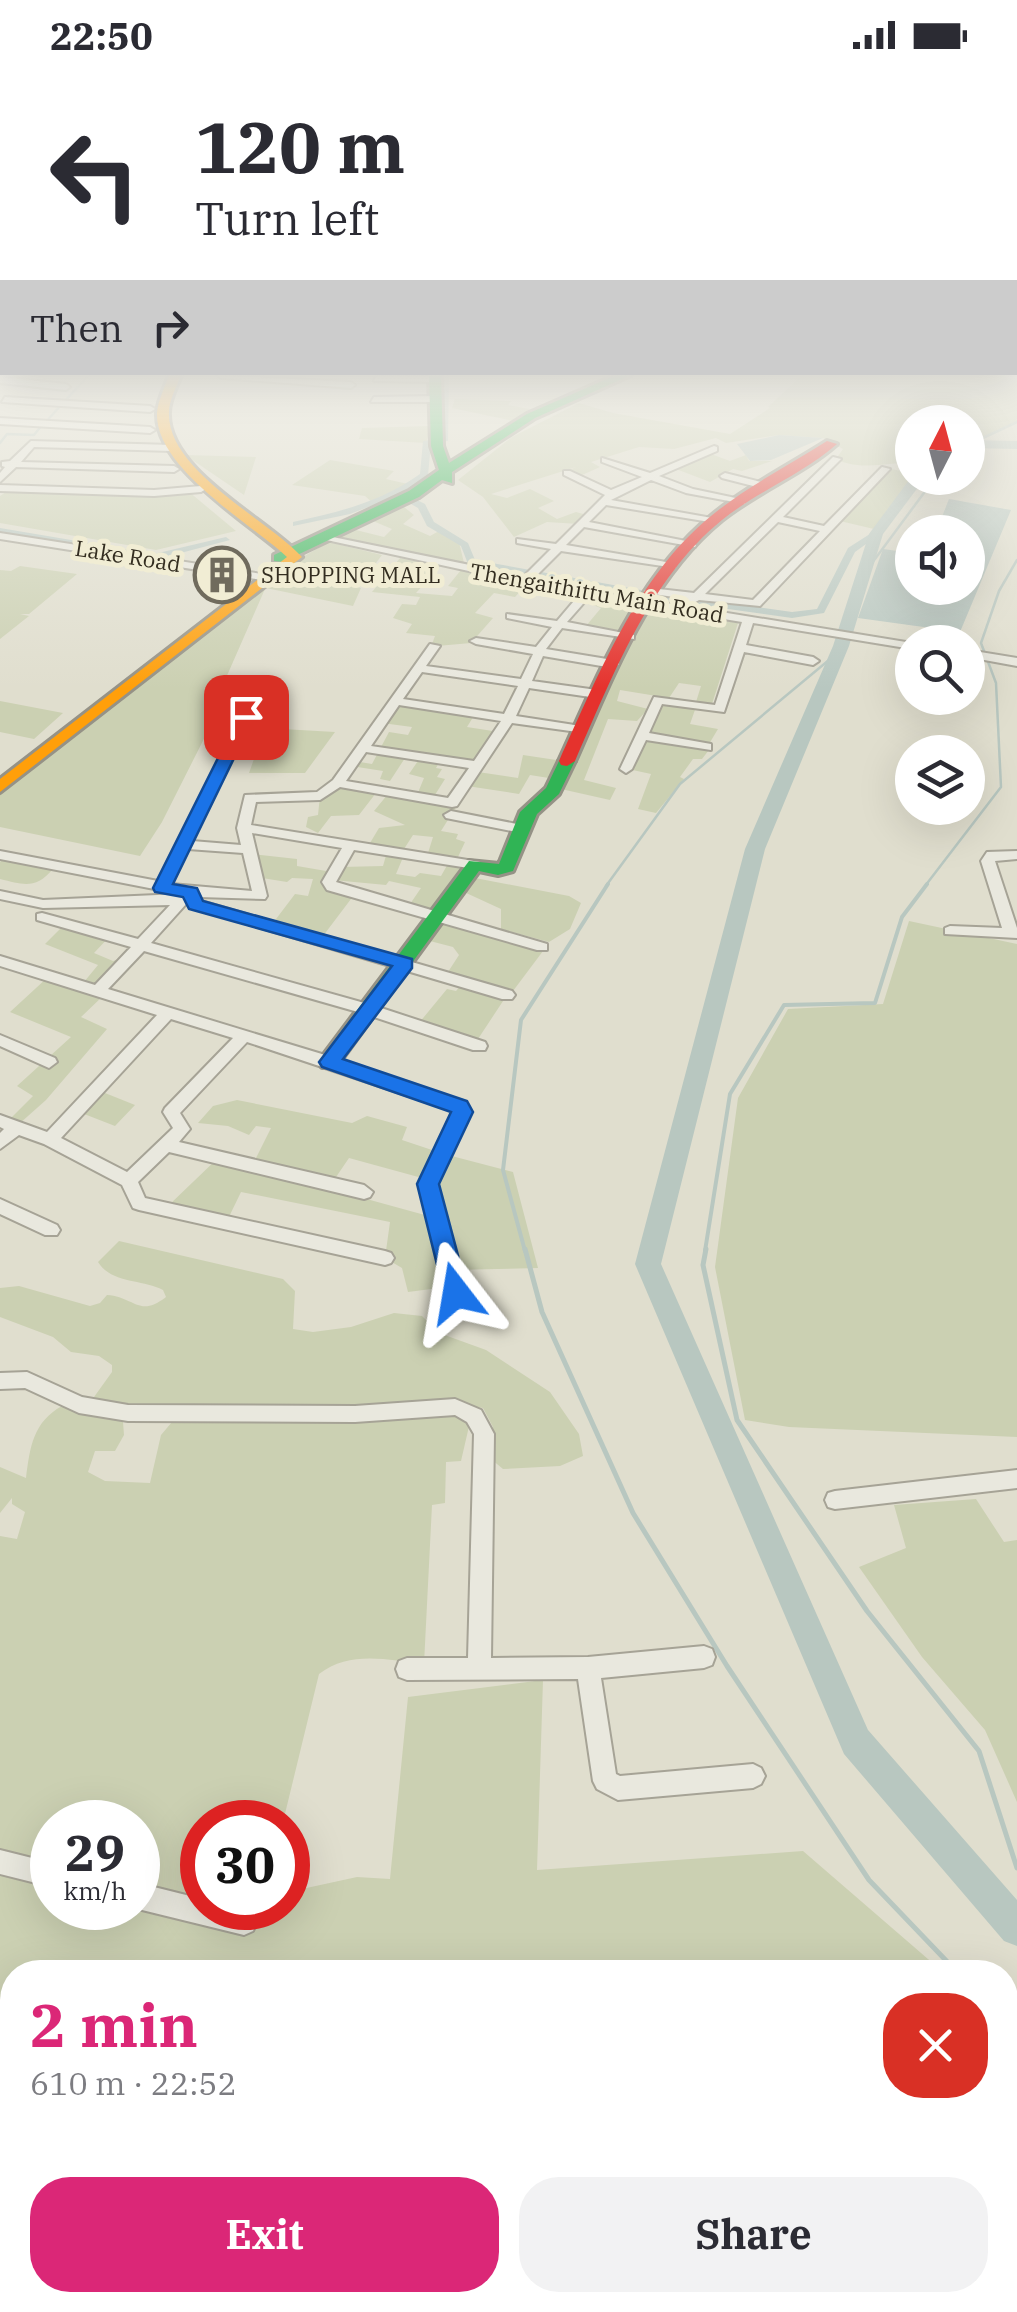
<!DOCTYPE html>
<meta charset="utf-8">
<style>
body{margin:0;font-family:"IBM Plex Serif",serif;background:#f2f2f3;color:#2b2b33;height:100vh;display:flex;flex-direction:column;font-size:38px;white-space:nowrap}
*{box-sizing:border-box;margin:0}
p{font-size:32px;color:#7c7c81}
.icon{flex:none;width:55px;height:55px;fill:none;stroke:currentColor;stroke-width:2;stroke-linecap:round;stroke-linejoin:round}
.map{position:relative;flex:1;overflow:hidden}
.panel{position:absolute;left:0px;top:1890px;width:1018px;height:352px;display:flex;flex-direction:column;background:#fff;border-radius:40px 40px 0 0;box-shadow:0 10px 40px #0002}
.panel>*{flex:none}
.hud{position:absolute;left:0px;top:0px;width:1018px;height:305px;box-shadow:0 10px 40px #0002;background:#fff;color:#2b2b33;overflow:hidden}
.needle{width:65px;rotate:6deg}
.tools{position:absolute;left:895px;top:335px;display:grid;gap:20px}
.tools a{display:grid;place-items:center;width:90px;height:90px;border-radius:50%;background:#fff;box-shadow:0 10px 40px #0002;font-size:50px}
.speed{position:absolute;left:30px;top:1730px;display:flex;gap:20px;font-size:50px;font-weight:700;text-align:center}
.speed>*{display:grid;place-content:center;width:130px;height:130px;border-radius:50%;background:#fff;box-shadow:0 10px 40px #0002;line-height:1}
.speed small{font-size:25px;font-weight:400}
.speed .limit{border:15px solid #d22;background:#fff;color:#111}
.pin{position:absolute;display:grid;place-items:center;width:85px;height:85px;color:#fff;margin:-42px;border-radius:20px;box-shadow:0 5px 15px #0006}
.me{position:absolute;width:110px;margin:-55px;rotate:346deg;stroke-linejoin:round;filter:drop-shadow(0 0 8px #0008)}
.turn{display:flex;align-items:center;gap:35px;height:210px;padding:0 30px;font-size:45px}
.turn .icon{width:130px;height:130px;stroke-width:2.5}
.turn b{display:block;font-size:70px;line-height:85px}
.then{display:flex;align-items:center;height:95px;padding:0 30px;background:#0003;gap:20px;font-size:38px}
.round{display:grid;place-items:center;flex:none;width:105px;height:105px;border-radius:40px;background:#f2f2f3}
.summary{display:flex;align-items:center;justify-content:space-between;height:170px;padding:0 30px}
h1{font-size:60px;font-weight:800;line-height:75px;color:#db2777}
.action{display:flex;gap:20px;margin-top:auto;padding:20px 30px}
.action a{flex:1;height:115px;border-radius:40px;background:#db2777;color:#fff;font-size:40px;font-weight:800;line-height:115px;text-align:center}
.action a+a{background:#f2f2f3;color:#2b2b33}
.status{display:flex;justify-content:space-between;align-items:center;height:70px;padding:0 50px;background:#fff;direction:ltr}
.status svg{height:28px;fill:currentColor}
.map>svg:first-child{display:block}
</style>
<div class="status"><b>22:50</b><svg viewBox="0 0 49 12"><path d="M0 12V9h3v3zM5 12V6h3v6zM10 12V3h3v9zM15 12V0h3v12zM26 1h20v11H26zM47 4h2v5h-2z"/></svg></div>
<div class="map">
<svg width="1017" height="2242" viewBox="0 0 1017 2242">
<rect width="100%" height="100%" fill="#e0dece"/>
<!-- green -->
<path fill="#cbd0b2" d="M802,305H998L1017,311V352L982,368L968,364V352H912V392C887,393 860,401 836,389L843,379L823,368L779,365L726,373L716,368L674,379L639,377L591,392L600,397L580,406L567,401L576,397L491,424L507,428L530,419L554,431L538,438L557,449L576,442L587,445L579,454L547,452L514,467L483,427L458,410L512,367L579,333L613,343L730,364L770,338L768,337Z
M455,329L511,331L508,335L530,339L513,351L452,338Z
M431,356L426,373L359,369L362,358Z
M711,384L730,391L746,385L749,391H772L742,401L733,399L710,412L676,399Z
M185,385L256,387L244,425Z
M330,390L394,401L386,409L412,415L409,419L374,434L365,426L292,415Z
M891,399L912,403L914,408L874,459L840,451Z
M9,420L188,421L236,461L156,480L0,453V426Z
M404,437L414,445L403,454L430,466L439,461L459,472L464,493L338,467L356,460L384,467L392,459L373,451Z
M329,472L382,485L358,517L361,518L353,536L261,517L292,493Z
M400,488L440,496L416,523L452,526L458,518L448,516L461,500L528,513L515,527L494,523L475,543L493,548L471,573L437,576L432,574L435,566L406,563L412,554L393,548L402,534L416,535L420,527L372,522Z
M20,496L77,504L29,544H20L29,546L0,569V500L11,501Z
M258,519H265L215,633L221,635L162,752L140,786L0,757V724Z
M599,528L636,535L622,563L586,556L601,538L593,535Z
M651,538L738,553L712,634L696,632L701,616L679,613L669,628L620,620L617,631L648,639L637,651L608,649L584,710L616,718L610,730L561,719L595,641Z
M0,631L63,643L34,669L0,662Z
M660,631L696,637L690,654L718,659L709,674L712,676L702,689H693L680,707L684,709L656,743L638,739L651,704L628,699Z
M397,633L475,644L467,657L499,662L479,695L440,691L436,698L442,699L437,707L445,709L433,728L417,725L424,708L409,704L420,688H405L390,711L380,709L383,701L351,696L354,691L372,694L389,662L408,665L412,657L382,653Z
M265,658L335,662L305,703H249Z
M523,685L563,691L555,709L530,705L519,724L467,716L478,702L518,708Z
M338,715L376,723L359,745L331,746L318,763L306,757L308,747L318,745L320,726Z
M388,724L456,737L441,761L458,764L456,769L465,772L458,787L428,783L433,767L413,765L404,779L370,773L379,758L405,755L374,741Z
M387,782L404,785L396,804L415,807L420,803L441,806L449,792L472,795L435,846L408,837L421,818L389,811L386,815L333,810L341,797L383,796Z
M252,784L297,789V796L332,802L329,814L354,825L323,866L273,853L295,824L308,826L313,809L292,808L287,812L262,808Z
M5,787L53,799C36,819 24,815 0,809V792Z
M475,808L569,826L581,833L570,859L549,872L501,859V839L464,822Z
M440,851L543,881L513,921L448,902L459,885L453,877L430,871L428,867Z
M909,851L1017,874V1367L789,1357L745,1350L715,1197L738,1028L788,939L883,934Z
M65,854L110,866L94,883L113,891L126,887L103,926L81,947L107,959L46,1030L19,1054L9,1050L33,1026L17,1016L71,967L10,942L48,907L79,918L98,895L45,874Z
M462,914L507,925L478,969L419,953L447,919L456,921Z
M100,1021L135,1035L115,1056L79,1042Z
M237,1030L352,1053L367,1046L407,1057L402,1070L435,1081L422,1108L349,1088L334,1110L253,1094L271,1058L256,1056L249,1065L228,1056L198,1053L213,1036Z
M444,1084L513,1102L538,1198L450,1200L454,1216L408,1222L402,1198L385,1188L390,1152L241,1122L226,1153L169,1135L218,1088L432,1147L434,1116Z
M119,1171L283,1209L295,1221L293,1259L313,1262L351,1257L394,1243L422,1246L439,1263L486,1280L550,1322L579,1364L583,1386L560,1396L503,1399L491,1389L493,1357L483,1338L456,1333L356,1340L104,1336L94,1327L112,1302V1295L99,1286L71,1282L53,1267L0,1247V1218L19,1216L90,1236L100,1233L107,1225C135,1227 139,1248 166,1227L163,1220C142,1209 112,1214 98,1192Z
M62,1336L123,1352L124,1365L115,1381H95L88,1402L105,1411L150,1413L161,1365L172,1352L449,1344L470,1352L461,1391L446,1392L445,1433L432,1435L424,1594C388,1590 350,1580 319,1604L283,1752H202V1827L138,1814V1752H52V1795L0,1783V1466L17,1469L25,1442L12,1434V1428L0,1443V1397L26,1408C30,1377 33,1352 62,1336Z
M976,1429L1004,1472L1017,1470V1732L985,1660L922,1587L859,1497L906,1478L894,1435Z
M543,1610L537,1800L803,1781L943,1902H12V2046L0,2044V1798L52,1810V1838H138L244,1852L260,1838H288V1822L357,1807L390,1809L408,1627Z
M1005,1957L1017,1967V2153L1005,2151Z
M12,2134V2230H1005V2164L1017,2166V2242H0V2159Z"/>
<!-- water -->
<path fill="#b8c7c0" d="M779,365L823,368L771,390L750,391L737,374Z
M949,429L1011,440L960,562L858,548L883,479L912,483V518H968V462H936Z"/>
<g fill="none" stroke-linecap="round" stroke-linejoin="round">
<!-- stream-far2 -->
<path stroke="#b8c7c0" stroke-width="2.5" d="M63,333L89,305
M45,353L61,335
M0,373L7,364L34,365L42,355
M968,375L1017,352
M606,816L680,714L847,575L872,493L935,408
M925,816L1001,717L996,613L981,573L999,521L1017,490"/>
<!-- stream-far1 -->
<path stroke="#b8c7c0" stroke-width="4" d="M525,1181L503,1100L521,950L608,814
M705,1181L730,1024L784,935L875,933L902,847L927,814"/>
<!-- stream -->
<path stroke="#b8c7c0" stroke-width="5" d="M525,1179L542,1242L633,1443L727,1596L869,1810L957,1902
M706,1179L703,1195L737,1350L867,1541L979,1681L1017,1798
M1005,1953L1017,1966"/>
<!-- canal -->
<path fill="#b8c7c0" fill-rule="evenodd" d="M441,305H449L448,371L431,373L428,405L403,423L425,434L434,452L468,473L475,490L663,524L792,542L817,539L848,478L873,462L880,464L855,482L824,543L792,548L663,530L468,494L461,476L427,456L418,438L397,426L350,444L293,456V452C339,442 381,432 420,404L423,371L440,369Z
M0,458L154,484L226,467L230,470L154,490L0,464Z"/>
<!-- river -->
<path fill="#b8c7c0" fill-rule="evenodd" d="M968,370L1017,371V379L968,378Z
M912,406L925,408L883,464L849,576L765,779L661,1194L868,1660L1017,1830V1876L1004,1871L844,1684L635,1194L745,779L833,576L869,464Z"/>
<!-- street casing -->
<g stroke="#a6a396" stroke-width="4">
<path id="street" d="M217,305L351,312L355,315L351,318L221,308Z
M377,306H435L439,309L435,312L374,311Z
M0,307L66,314L70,317L66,320L0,313Z
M5,327L150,336L155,339L150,342L2,332Z
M374,327L435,326L439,329L435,332H371Z
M0,348L150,357L155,360L150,363L0,354Z
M31,371L172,375L177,378L172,381L34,377L21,392L174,396L179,399L174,402L16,397L0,412V403L5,397L2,396V392L10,391Z
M714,376L717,377V381L659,406L693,419L745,430V434L686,423L651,410L611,430L712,448L716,449V453L606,435L589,452L691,472L696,475L695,477L584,457L566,475L672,493L676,494V498L561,481L534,508L586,520L912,573V579L753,553L746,575L813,587L819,591L813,595L744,582L724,642L662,634L649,663L711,674V680L646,670L632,699L626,703L620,699L654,627L715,635L742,552L589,527L567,552L634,565V569L562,558L546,579L613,590L619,594L613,598L543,586L532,611L597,620L603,624L597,628L529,618L516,646L581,656L585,657V663L512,653L457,736L452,737L340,717L320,730L256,732L251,755L480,792V798L475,799L354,780L336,812L547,874V880H537L327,820L322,812L342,778L252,763L267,826L265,829L199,827L201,831L512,921L515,925L512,929H502L190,837L187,833L151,873L375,936L485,972L487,976L485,980H473L365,944L144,881L108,919L335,988L466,1033L470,1041L437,1114L465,1223L463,1228H449L447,1223L419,1114L454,1041L247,972L180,1043L190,1059L179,1072L364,1115L373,1122L370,1127L364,1129L169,1082L138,1112L145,1128L385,1181L391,1183L394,1188L391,1193L385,1195L139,1140L133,1138L122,1115L44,1074L19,1065L0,1079V1063L4,1059L0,1057V1045L47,1062L157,945L0,896V886L95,915L131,877L37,850V844L42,843L138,869L170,835L43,838L0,829V821L43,830L180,824L0,789V781L158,811L240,647L246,643L252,647L192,771L241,775L237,758L245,725L317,722L333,710L430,574L440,576L426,596L521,609L533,584L476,574L470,571L476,568L536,577L552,557L507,548V544L557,551L579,525L322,469L318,468V464L524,506L551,479L517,473V469L556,474L605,425L564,405V401H570L611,420L642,407L602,392V388L650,403ZM422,602L518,616L504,644L403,629ZM399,635L501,651L474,691L371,676ZM366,682L469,698L448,728L346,711ZM188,779L243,783L252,821L171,814ZM171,949L233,968L165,1038L163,1042L173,1058L127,1102L61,1068Z
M833,387L841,389L783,447L824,456L882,397L890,399L760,536L699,530L692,534L688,533V529L646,523L644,521L650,518L694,523ZM778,452L820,461L753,530L705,524Z
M725,403L769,414L770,416L765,419L722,408L720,406Z
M0,415L154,420L201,416L206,419L201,422L154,426L0,421Z
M0,463L268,505L273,508L268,511L0,469Z
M968,580L1017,588V596L968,587Z
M451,741L522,755L529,759L522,763L446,748L444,745Z
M1017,781V789L995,791L1017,858V868L945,864V858L950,856L1002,858L981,791L987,782Z
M0,965L55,988L57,992L49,998L0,976Z
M0,1129L57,1155L60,1160L57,1165H45L0,1144Z
M27,1302L82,1327L128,1335L355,1336L455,1329L481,1340L494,1364L491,1588L588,1587L704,1576L712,1579L715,1587L712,1595L704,1598L601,1608L616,1704L620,1706L753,1694L761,1698L765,1706L761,1714L753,1718L618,1730L597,1719L593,1711L578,1609L407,1610L399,1607L396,1599L399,1591L407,1588H468L474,1364L467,1352L455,1345L355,1352L128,1351L79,1343L25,1318L0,1319V1303Z
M1017,1400V1418L835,1439L828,1437L825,1430L828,1423L835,1421Z
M0,1780L52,1793V1817L0,1804Z
M138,1813L202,1829V1838H237L253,1843L257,1852L253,1861L244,1865L138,1839L135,1838Z
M1005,2137L1017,2139V2167L1005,2165Z"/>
</g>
<!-- fast casing -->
<g stroke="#959286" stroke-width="6">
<path id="fast" d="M429,305H441L443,376L449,393L527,344L616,305H631L535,348L452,402V413L442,410L419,427L293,487L295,493L274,491V485L409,421L439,400L431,376Z
M567,686L575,691L559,724L537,744L513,801L498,805L479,801L336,997H322L319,992L322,987L469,791L499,794L520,742L546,718L559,691Z"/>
</g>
<!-- slow casing -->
<g stroke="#959286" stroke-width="6">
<path id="slow" d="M169,305H181C177,316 169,330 169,342C166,400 267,449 302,487L0,722V709L287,487C250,453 155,398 157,343C158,330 165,317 169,305Z"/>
</g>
<!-- jam casing -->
<g stroke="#959286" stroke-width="6">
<path id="jam" d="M827,371L837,374C803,404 758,421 722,450C649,509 612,608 575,691L567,696L561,695L559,691C598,606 637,506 711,446C746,417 788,396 827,371Z"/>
</g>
<!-- street -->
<use href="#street" fill="#e9e8de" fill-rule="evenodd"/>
<!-- fast -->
<use href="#fast" fill="#30b455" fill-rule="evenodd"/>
<!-- slow -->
<use href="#slow" fill="#ff9f0a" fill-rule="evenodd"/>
<!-- jam -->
<use href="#jam" fill="#e5322d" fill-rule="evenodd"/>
</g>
<!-- sky -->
<linearGradient id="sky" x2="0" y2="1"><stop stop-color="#95bcd8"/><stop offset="0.49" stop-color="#f1f0e9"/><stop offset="1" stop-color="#f1f0e9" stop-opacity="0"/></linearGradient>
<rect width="1017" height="619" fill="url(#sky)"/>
<!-- route -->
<path fill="#1a73e8" stroke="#114b97" stroke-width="2.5" d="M240,644L254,647L173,814L197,818L203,831L412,889V898L343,989L467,1031L473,1042L439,1114L468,1223L464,1229H447L444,1223L417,1114L451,1042L322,997L319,992L392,896L189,839L183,827L155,822L153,818Z"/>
<!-- icons -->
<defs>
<g id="building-ring" transform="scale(2.875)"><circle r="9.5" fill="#f1edd4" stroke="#706b5d" stroke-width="1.5"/><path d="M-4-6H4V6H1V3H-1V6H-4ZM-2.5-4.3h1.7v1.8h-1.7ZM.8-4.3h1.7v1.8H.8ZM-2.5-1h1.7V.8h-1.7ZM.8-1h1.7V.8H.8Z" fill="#706b5d"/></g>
</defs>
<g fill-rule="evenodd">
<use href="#building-ring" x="222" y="505"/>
</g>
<g text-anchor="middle" stroke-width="10" stroke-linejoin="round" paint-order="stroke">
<!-- far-street labels -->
<g font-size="22" fill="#332d20" stroke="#f1edd4">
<text transform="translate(128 486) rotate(9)" y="8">Lake Road</text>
<text transform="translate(597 523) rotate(10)" y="8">Thengaithittu Main Road</text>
</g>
<!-- far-poi labels -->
<g font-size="22" fill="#332d20" stroke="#f1edd4" text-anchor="start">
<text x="261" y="513">SHOPPING MALL</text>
</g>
</g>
</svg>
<div class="tools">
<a><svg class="needle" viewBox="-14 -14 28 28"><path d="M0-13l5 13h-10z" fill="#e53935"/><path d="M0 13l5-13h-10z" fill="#7c7c81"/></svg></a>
<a><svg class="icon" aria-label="sound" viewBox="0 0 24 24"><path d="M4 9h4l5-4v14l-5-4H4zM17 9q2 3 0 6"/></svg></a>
<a><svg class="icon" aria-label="search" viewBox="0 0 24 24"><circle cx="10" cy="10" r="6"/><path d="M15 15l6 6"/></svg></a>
<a><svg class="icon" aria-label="layers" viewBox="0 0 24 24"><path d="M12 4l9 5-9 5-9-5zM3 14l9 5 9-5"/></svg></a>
</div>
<div class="speed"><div>29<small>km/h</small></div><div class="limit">30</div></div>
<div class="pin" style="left:246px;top:647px;background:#d93025"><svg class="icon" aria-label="arrive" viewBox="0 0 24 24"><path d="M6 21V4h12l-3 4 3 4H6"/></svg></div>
<svg class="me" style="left:456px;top:1223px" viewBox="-20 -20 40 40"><path d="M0-17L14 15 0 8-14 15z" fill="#1a73e8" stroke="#fff" stroke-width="4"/></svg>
<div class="hud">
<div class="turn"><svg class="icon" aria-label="left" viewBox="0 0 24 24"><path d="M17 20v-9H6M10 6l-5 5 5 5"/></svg><div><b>120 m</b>Turn left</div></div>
<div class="then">Then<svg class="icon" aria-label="right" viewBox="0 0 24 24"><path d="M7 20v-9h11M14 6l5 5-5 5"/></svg></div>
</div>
<section class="panel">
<div class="summary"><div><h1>2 min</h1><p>610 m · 22:52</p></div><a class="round" style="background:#d93025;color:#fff"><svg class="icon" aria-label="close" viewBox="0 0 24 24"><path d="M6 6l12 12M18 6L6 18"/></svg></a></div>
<div class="action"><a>Exit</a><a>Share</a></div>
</section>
</div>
